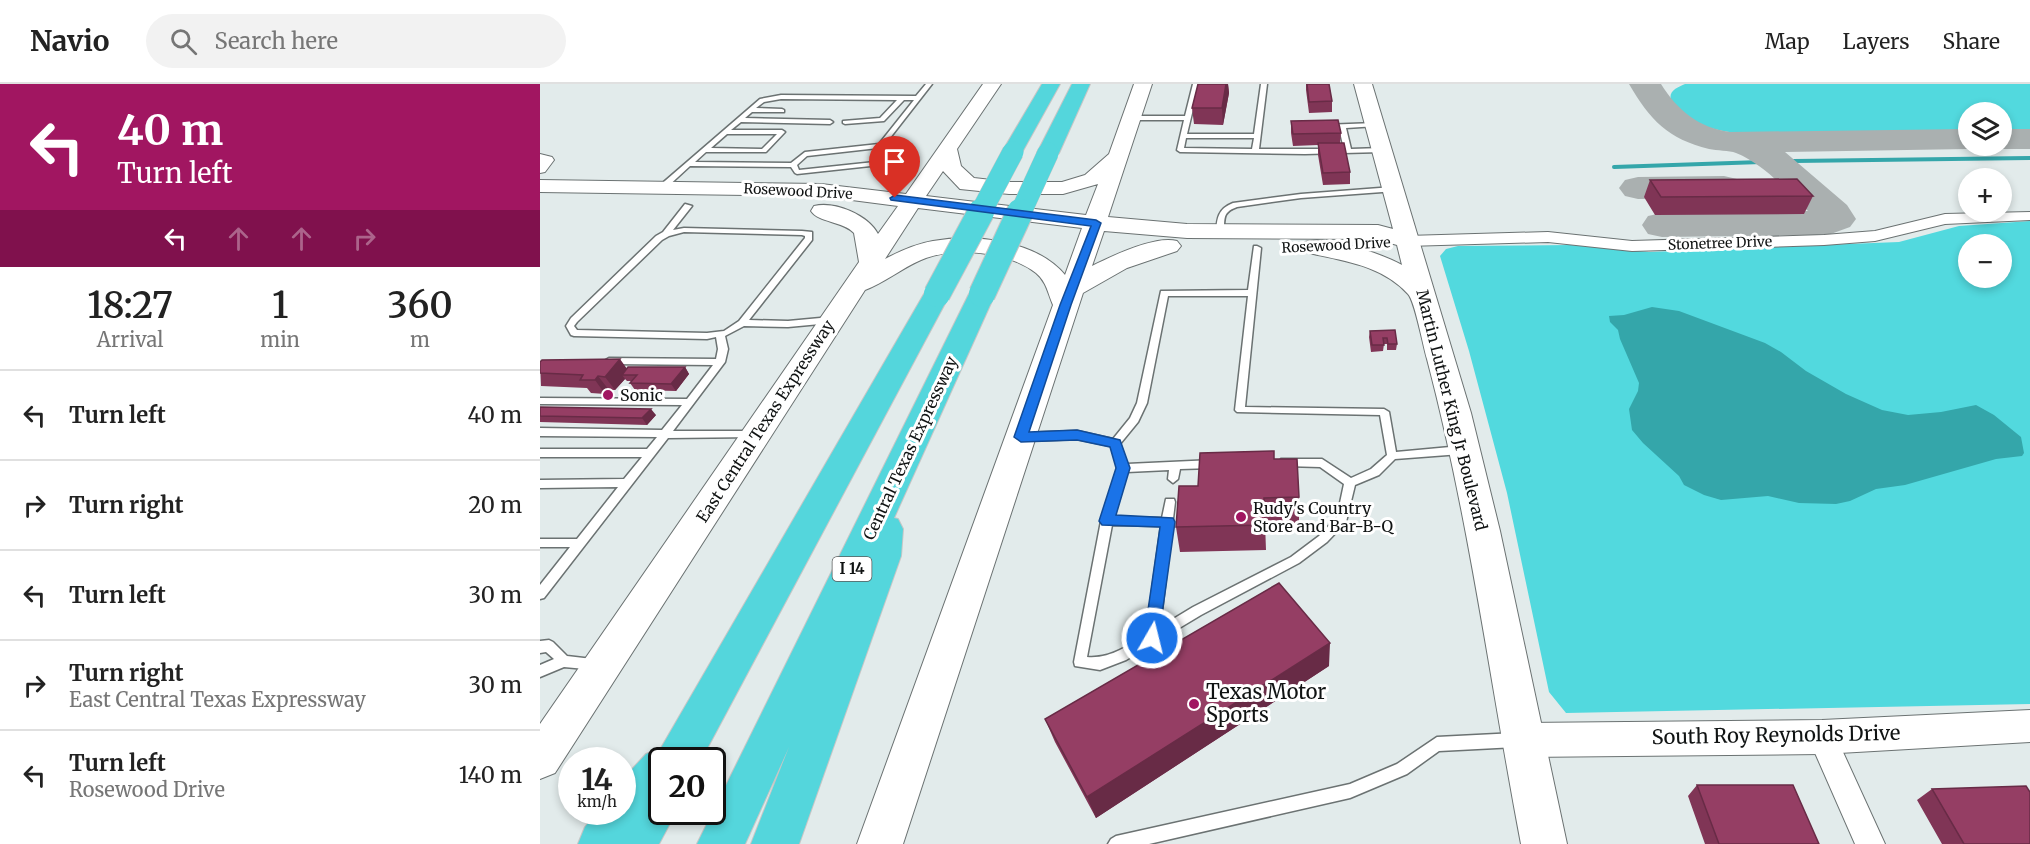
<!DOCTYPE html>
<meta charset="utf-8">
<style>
body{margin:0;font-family:Merriweather,serif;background:#f2f2f2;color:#222;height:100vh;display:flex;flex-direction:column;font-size:22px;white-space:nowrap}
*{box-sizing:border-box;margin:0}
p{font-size:20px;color:#767676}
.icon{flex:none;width:33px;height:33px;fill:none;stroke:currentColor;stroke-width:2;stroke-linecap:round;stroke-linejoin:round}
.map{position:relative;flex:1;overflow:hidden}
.panel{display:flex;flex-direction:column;background:#fff;width:540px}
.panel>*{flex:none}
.guide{background:#a11661;color:#fff;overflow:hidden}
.buttons{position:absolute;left:1418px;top:18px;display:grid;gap:12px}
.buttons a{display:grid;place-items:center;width:54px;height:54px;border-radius:50%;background:#fff;box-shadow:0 3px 9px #0003;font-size:30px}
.speed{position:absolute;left:18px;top:663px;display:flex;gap:12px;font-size:30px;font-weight:700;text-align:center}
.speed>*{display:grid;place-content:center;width:78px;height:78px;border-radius:50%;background:#fff;box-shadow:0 3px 9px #0003;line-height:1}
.speed small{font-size:15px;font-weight:400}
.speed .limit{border:3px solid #111;border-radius:9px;background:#fff;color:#111}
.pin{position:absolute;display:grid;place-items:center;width:51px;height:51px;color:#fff;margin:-62px -26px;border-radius:50% 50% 50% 0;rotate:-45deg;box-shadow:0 0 6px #0007}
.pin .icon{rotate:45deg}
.me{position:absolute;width:66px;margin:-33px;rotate:8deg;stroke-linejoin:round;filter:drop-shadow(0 0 4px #0008)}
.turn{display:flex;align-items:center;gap:21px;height:126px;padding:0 18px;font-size:27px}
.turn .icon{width:78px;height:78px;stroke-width:2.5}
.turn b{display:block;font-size:42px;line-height:51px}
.lanes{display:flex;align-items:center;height:57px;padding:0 18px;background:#0003;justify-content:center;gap:30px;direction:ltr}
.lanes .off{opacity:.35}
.eta{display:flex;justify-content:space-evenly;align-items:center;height:102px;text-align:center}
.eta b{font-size:36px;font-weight:600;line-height:42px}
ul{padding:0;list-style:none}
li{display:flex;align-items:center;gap:18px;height:90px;padding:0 18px;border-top:2px solid #e0e0e0}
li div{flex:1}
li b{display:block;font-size:22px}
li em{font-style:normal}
header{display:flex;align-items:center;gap:36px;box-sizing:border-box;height:84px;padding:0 30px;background:#fff;border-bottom:2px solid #e0e0e0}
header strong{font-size:28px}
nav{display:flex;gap:33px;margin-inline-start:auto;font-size:21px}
.search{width:420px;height:54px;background:#f2f2f2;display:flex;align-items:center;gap:15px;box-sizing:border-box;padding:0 21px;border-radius:33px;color:#767676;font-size:22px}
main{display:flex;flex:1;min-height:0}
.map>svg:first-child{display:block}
</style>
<header>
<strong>Navio</strong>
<div class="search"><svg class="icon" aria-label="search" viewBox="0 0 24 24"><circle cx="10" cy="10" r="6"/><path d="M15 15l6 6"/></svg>Search here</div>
<nav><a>Map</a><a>Layers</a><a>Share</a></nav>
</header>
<main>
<section class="panel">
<div class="guide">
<div class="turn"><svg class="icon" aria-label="left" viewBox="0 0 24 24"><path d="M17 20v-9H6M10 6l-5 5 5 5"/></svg><div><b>40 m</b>Turn left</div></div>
<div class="lanes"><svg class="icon" aria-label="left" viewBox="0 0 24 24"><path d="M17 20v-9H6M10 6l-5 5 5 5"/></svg><svg class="icon off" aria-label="ahead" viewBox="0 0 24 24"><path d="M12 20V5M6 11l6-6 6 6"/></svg><svg class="icon off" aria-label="ahead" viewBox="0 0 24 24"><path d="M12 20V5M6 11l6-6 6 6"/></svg><svg class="icon off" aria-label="right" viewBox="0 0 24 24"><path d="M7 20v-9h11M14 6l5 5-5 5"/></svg></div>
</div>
<div class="eta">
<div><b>18:27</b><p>Arrival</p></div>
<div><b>1</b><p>min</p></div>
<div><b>360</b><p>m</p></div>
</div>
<ul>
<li><svg class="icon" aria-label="left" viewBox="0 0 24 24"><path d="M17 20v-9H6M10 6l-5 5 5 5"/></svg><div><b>Turn left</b></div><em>40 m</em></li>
<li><svg class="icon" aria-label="right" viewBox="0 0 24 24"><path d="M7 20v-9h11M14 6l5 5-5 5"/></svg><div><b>Turn right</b></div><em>20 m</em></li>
<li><svg class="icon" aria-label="left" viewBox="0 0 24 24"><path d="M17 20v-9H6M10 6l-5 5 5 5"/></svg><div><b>Turn left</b></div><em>30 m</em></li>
<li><svg class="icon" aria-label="right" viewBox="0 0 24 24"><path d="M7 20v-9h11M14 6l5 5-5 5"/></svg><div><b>Turn right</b><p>East Central Texas Expressway</p></div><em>30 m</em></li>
<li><svg class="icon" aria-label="left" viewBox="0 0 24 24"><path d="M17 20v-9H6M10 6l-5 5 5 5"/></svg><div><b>Turn left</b><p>Rosewood Drive</p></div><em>140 m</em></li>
</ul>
</section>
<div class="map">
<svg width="1490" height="760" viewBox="0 0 1490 760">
<rect width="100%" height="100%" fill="#e2ebeb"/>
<!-- green -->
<path fill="#52d9de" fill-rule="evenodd" d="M1145,0H1490V48L1461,49V28H1428V49L1221,51C1196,50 1141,45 1131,16C1128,7 1138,3 1145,0Z
M1490,137V620L1026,629L1009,608L967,409L929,267L900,172L906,165L918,162L1031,161L1109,168L1359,158L1419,142ZM1428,160H1461V194H1428Z"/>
<!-- water -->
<path fill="#34a6aa" d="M1112,223L1139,227L1225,259L1241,268L1266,287L1306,310L1342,326L1368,331L1401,328L1436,321L1454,331L1481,353L1484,369L1482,372L1456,375L1365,401L1336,405L1310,417L1296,420L1259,419L1228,412L1181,416L1164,411L1144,401L1139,392L1103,359L1092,346L1089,325L1098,307L1099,299L1080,255L1078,246L1070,238L1069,232L1084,231Z"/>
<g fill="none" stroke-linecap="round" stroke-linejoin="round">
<!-- stream -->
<path stroke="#34a6aa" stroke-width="4" d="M1254,77L1490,74
M1074,83L1221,78"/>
<!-- taxiway -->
<path fill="#aab0b0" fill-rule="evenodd" d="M1089,0H1121C1137,26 1159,44 1190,48L1428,45V62H1441L1428,65L1245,68L1307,121L1316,135L1310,143L1288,151L1122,153L1108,150L1102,141L1108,132L1122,129L1268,127C1247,107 1224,80 1196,69C1189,66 1177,67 1169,65C1128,55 1110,36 1089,0Z
M1461,45H1490V65H1461L1449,62H1461Z
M1184,92L1197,95L1203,103L1197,111L1184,114L1098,115L1085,112L1079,104L1085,96L1098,93Z"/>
<!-- service casing -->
<g stroke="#6b7272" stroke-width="3">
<path id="service" d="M386,0H392L346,59H351L354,61L349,80L257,90L255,89L251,83L150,82L125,105L118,103L220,15L241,11L376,12ZM241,15L357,16L340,34L303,37V39L305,40L344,37L364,16H374L339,60L265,68L251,79L155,78L166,68H226L245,48L242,46H191L201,38L290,40L293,38L290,36L205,34L212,28H244V26L242,25L216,24L224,18ZM187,50H237L222,65L171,64ZM347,63L344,77L259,86L257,81L267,72Z
M653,0H659L647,50H714L721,0H727L719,65H804L799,44H785L782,42L783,41L835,39L838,41L837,42L806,44L811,65L842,64L845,66L842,68L765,70L640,68L637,66L644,36H592L589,34L592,32H645ZM646,54H714L712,65L644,64Z
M853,103H856V107L761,114L697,123C680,129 686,137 683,151L676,149C677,134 678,125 693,119L761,110Z
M145,120L152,122L133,146L144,144L262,147L272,148V156L209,236L248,237L291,233L295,236L291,239L248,243L204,242L185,252L188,265L185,278L133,347H213L218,351L217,353L128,354L4,514L0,515V501L30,463H0V455H37L78,403L0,404V396L84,395L102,373H0V365H107L117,353L0,352V344L122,346L142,321L0,320V314L147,315L173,281L69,280L64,277L69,274L176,275L178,265L176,253L167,255L34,252L31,251L26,242L31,234L116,152L123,148ZM144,148L262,151L265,152V154L199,237L184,247L167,249L37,246L34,242L37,238L122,156L129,152Z
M714,162H717L721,164L705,323L844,325L849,328L856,368L921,362L926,366L921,370L855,375L839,391L815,401L806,438L787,458L759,479L661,531L586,576L560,586L535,582L534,578L561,437L578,384L571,362L537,355L482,357L477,353L482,349L537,347L573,355L590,334L597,319L621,207L708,206ZM628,212H708L695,326L697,328L840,331L847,371L831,385L811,394L782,375H741L740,378L741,381L745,382L780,383L804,400L797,433L779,452L751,473L653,523L620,543L635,418L634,415H626L622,434L574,433L587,388L629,386L628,395L633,399L638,395L640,385L673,384L678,380L673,376L587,380L580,360L598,338L607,319ZM572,441L621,442L606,551C587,562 570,575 547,573Z
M9,556L13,558L27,572L61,576L62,580L61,584L56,586L24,583L0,593V581L14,575L6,568L0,569V557Z
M976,649L981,651L983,656L981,661L976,663L899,667L867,690L810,714L609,760H568L571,755L576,752L810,700L857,680L897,653Z"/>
</g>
<!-- minor casing -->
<g stroke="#6b7272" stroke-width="2">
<path id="minor" d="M0,70L12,73L14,76L5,88L0,89Z
M1490,128V136L1405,140L1335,157L1284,161L1092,167L1008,158L867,162L859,157L867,152L1008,148L1092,157L1284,151L1335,147L1405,130Z
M1282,640L1292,644L1345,760H1315L1268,653L1272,644Z"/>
</g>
<!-- tertiary casing -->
<g stroke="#6b7272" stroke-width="2">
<path id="tertiary" d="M1490,626V658L1282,670L982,673L969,668L964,656L969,644L982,639L1282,636Z"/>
</g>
<!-- secondary casing -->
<g stroke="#6b7272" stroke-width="2">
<path id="secondary" d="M443,0H461L417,65L421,82L434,94L469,98H522L545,91L569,70L594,0H612L568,133L647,140L838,141L853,145L814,0H832L931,329L960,447L1027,760H981C950,598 929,434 887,275C883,262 875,217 868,210C841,180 801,177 765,168L761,163L765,158C789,152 840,169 862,181L857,161L836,155L647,154L564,147L552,182C572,172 615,151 637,157L641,162L637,167L587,184L543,209L363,760H317L513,221C508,210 507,198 496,189C468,167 414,162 381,176C362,184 344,199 325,206L15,689L0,695V640L319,178L314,149C303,137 279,139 271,127L274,122C295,117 328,131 338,150L358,122L281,112L0,108V96L281,100L366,110ZM403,87L420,105L469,110H523L558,100L546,131L386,112ZM378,124L542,144L525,191C497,157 435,149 393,157C376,160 360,167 345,175Z"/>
</g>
<!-- motorway casing -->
<g stroke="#c6c6c6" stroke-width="2">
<path id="motorway" d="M502,0H520L480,72L473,74L466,72L462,68Z
M532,0H550L519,69L515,73L508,75L501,73L497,69Z
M397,202L406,204L410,210L161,676H122V728H136L119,760H38L45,743L57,728H82V696L106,670L121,664L384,210L388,204Z
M442,202L451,204L455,210L354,434L358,435L363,445L361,472L259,760H211L249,663L205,760H157L429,210L433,204Z"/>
</g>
<!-- service -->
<use href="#service" fill="#fff" fill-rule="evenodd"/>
<!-- minor -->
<use href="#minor" fill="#fff" fill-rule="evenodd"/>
<!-- tertiary -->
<use href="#tertiary" fill="#fff" fill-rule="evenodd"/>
<!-- secondary -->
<use href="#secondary" fill="#fff" fill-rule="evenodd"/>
<!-- motorway -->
<use href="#motorway" fill="#54d6dc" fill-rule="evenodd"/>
<!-- motorway-bridge-far1 casing -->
<g stroke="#c6c6c6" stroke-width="22" stroke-linecap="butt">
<path id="motorway-bridge-far1" d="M440,130L473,68
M480,130L508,69"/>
</g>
<!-- motorway-bridge casing -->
<g stroke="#c6c6c6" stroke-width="28" stroke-linecap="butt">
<path id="motorway-bridge" d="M397,210L441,128
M442,210L480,128"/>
</g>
<!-- motorway-bridge-far1 -->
<use href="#motorway-bridge-far1" stroke="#54d6dc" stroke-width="21"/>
<!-- motorway-bridge -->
<use href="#motorway-bridge" stroke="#54d6dc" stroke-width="26"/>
</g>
<!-- wall -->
<path fill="#803556" d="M658,0H688L689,9L683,41L654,40L652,24Z
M766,0H789L792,17V28L769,29L766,6Z
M751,37L801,49L800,59L810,88V100L783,101L778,71V61L753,62L751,49Z
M1110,96L1273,112L1264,130L1115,131L1104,113Z
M855,246L857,260L856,266H847V260H844L843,267L831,268L829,253L830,247Z
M0,278L87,285L145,283L149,290L136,307L95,306L90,299L91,297H87L85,295L75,306H69L65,310L51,309L47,304L1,302Z
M0,323L116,331L107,341L0,338Z
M734,375L759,413V439H725L726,466L640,468L636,443L658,402Z
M789,582L556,734L515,658L505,635Z
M1157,701L1279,760H1165L1148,712Z
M1392,705L1490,760H1402L1377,716Z"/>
<!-- shaded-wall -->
<path fill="#682b46" d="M686,0H688L689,9L683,41L682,24Z
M80,275L90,289L82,291L85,295L75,306L65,293Z
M145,283L149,290L136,307L131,300Z
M58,292L69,306L65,310L55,296Z
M111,325L116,331L107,341L102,334Z
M790,559L789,582L556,734L547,713Z"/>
<!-- building -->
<path fill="#953e64" stroke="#682b46" stroke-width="1.5" d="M658,0H686L682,24H652Z
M767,0H789L792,17L769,18Z
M798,36L801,49L753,50L751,37Z
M778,59H804L810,88L783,89Z
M1257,95L1273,112L1121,113L1110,96Z
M855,246L857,260H848L847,254H843L844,261H832L830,247Z
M80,275L65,293L58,292L55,296H40L43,291L0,289V278L2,276Z
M88,283H145L131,300L90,299L97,291H82Z
M0,323L111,325L102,334L0,332Z
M734,367V375H757L759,413L724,414L725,441L636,443L639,402H658L660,369Z
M739,499L790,559L547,713L505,635Z
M1157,701H1253L1279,760H1179Z
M1486,702L1490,708V760H1424L1392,705Z"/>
<!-- route -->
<path fill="#1a73e8" stroke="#114b97" stroke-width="1.5" d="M355,111L556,136L561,139L531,221L489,348L537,346L580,356L590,384L576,431L633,434L635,438L618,559L612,561L606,559L604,554L620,443L562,441L559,437L576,384L570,363L537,356L481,358L474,353L520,221L551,142L351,116L350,114Z"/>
<!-- markers -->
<g fill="#a11661" stroke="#fff" stroke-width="2">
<circle cx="68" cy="311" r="6"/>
<circle cx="701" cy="433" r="6"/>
<circle cx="654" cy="620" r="6"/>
</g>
<g text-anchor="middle" stroke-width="6" stroke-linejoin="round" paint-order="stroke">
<!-- far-street labels -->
<g font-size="14" fill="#101313" stroke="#fff">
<text transform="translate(258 107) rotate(3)" y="5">Rosewood Drive</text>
<text transform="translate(1180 159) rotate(-2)" y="5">Stonetree Drive</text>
<text transform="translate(796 161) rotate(-3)" y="5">Rosewood Drive</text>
</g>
<!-- shield labels -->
<rect fill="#fff" stroke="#585a5a" stroke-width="1.5" x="292.5" y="473" width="39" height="24" rx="4.5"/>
<g font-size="15" font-weight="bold" fill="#101313">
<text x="312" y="490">I 14</text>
</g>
<!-- poi labels -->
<g font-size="16" fill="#101313" stroke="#fff" text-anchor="start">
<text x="80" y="317">Sonic</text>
<text x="713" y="430">Rudy's Country<tspan x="713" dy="18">Store and Bar-B-Q</tspan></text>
</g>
<!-- street labels -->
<g font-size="16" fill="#101313" stroke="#fff">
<text transform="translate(912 326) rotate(76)" y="6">Martin Luther King Jr Boulevard</text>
<text transform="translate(225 337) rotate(-57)" y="6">East Central Texas Expressway</text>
<text transform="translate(370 364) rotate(-65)" y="6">Central Texas Expressway</text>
</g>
<!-- near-poi labels -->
<g font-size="20" fill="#101313" stroke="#fff" text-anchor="start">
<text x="666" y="615">Texas Motor<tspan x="666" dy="23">Sports</tspan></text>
</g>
<!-- near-street labels -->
<g font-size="20" fill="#101313" stroke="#fff">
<text transform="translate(1236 651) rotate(-1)" y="7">South Roy Reynolds Drive</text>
</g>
</g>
</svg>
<div class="buttons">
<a><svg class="icon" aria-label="layers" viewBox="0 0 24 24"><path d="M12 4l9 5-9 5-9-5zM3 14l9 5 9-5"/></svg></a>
<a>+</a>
<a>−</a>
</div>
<div class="speed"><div>14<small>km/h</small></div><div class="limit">20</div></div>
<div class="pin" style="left:355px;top:114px;background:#d93025"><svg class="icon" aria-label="arrive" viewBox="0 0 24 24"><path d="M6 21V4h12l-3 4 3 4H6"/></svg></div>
<svg class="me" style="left:612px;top:554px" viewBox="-20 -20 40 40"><circle r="17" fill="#1a73e8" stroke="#fff" stroke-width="3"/><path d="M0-11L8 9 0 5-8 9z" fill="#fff"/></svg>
</div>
</main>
